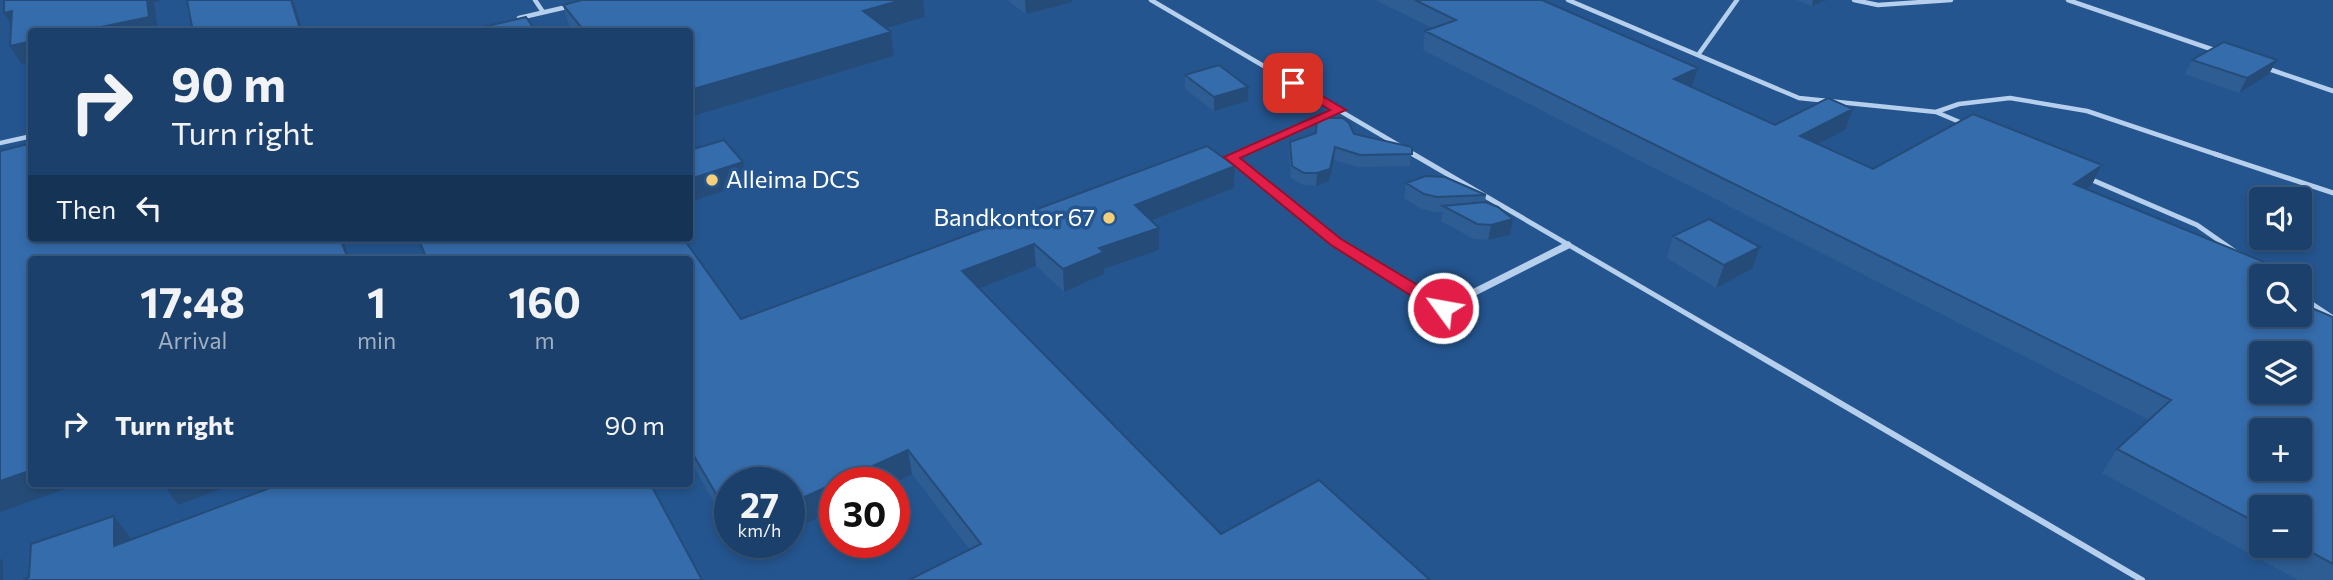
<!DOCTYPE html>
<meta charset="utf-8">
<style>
body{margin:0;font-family:Commissioner,sans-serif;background:#244771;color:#f1f3f6;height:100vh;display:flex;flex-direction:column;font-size:26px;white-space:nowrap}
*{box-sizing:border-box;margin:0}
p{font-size:23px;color:#a0afc1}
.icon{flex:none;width:38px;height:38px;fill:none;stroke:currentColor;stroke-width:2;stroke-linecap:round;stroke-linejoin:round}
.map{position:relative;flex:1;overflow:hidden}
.drawer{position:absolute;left:28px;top:256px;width:665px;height:231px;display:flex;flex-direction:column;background:#1b406b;border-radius:7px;box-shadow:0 4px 10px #0003,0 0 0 2px #39597e}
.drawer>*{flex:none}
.hud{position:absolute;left:28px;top:28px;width:665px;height:214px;border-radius:7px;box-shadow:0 4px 10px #0003,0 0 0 2px #39597e;background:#1b406b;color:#f1f3f6;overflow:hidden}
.fabs{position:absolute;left:2249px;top:187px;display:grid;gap:14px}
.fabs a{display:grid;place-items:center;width:63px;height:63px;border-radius:7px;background:#1b406b;box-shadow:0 4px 10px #0003,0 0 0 2px #39597e;font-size:35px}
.speed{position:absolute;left:714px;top:467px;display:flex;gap:14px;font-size:35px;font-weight:700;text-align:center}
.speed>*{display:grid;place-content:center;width:91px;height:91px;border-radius:50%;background:#1b406b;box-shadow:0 4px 10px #0003,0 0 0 2px #39597e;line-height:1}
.speed small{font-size:18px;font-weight:400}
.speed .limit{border:10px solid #d22;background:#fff;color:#111}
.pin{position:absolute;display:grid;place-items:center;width:60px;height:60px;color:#fff;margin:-30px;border-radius:14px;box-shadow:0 4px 10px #0006}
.me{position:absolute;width:77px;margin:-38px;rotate:302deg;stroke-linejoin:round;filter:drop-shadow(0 0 5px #0008)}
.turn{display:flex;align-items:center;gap:24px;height:147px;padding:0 28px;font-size:32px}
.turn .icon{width:91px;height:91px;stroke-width:2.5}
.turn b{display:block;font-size:49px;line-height:60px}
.then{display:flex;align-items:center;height:66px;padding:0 28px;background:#0003;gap:14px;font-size:26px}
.eta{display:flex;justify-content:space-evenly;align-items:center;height:119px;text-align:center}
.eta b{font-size:42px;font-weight:700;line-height:49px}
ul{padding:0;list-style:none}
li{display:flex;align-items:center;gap:21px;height:98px;padding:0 28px}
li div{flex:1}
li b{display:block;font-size:26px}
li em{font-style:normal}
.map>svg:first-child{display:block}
</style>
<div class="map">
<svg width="2333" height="580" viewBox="0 0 2333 580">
<rect width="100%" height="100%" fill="#24558f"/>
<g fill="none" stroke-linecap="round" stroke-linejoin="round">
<!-- lane-far2 -->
<path stroke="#b5cfec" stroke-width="4.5" d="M535,0L543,12
M1151,0L1400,146
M1568,0L1799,98L1936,112L1962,123
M1854,0L1878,5L1951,0
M2068,0L2217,51
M519,18L571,6
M1698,55L1737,0
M2266,68L2333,91
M1936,112L1959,104L2010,98L2087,111L2221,156
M0,143L32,136
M1408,151L1416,156"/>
<!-- lane-far1 -->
<path stroke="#b5cfec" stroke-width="5" d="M1413,154L1742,346
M2215,154L2333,193
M2090,179L2197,225L2237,253
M2260,268L2271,276
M2300,296L2333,318"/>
<!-- lane -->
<path stroke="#b5cfec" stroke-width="6" d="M1739,344L2142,580"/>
<!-- street-far1 -->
<path stroke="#b5cfec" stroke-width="5" d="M1234,156L1340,110"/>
<!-- street -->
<path stroke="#b5cfec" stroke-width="7" d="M1239,154L1231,157L1336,242L1443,308L1568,245"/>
</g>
<!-- wall -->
<path fill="#2e5d94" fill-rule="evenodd" d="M1007,0H1072L1073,2L1026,14Z
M1375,0H1542L1698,68L1693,88L1775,125L1845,130L1817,144L1873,169L2102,165L2091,186L2087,189L2269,264L2256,285L2333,317V580H2298L2102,473L2117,449L2149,420L1423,50L1425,31L1432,28ZM2261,508L2300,546H2261Z
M1796,0H1827L1812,6Z
M563,5L925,17L886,29L891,32L894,56L690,117V32H573L570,28Z
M2192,60L2269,74L2239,93L2185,74Z
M1185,75L1248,101L1214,111L1185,89Z
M1316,133L1354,134L1412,147L1410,166L1359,167L1334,160L1329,181L1316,186L1303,185L1291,178L1289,155L1290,142Z
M1235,166L1234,188L1151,220L1159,228V250L1104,269V274L1064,292L1036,266L979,288L1221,534L1430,580L970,550L912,474L835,483V510L789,531L730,483V530L690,460V259L741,319Z
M1406,183L1486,195L1485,202L1513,219L1510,235L1488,240L1474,239L1441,221L1443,212H1435L1422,209L1404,198Z
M1673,236L1752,269L1716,288L1667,258Z"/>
<!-- shaded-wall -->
<path fill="#254c78" d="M147,0H163L154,2L158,32H77Z
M291,0H293L303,32H301Z
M902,0H923L925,17L867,34L863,11Z
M1025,0H1072L1073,2L1026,14Z
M1813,0H1827L1812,6Z
M12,11L15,31L4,13Z
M891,32L894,56L690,117V90Z
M32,41V62L21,64L10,46Z
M2277,60L2269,74L2239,93L2247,78Z
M1698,68L1692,88L1674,79Z
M1248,87V101L1214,111V97Z
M1853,109L1845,130L1793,157L1800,136Z
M1335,147L1334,160L1329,181L1316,186L1317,173Z
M743,162L748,183L690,202V179Z
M2102,165L2091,186L2063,205L2074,184Z
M1235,166L1234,188L1135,227V205Z
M1513,219L1510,235L1488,240L1491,225Z
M1159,228V250L1104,269V274L1064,292L1063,269L1099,248Z
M340,238H342L350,259H348Z
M1034,244L1036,266L965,294L962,271Z
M1760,247L1752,269L1716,288L1724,265Z
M2269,264L2254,287L2248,281Z
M908,450L912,474L894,483H836Z
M32,470V483H82L0,512V481Z
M163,483H237L178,505Z
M835,483V510L789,531V504Z
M114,516L132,540L114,546Z
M740,542H764L743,552Z
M0,558L3,562V580H0Z"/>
<!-- building -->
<path fill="#356cac" stroke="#254c78" stroke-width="2" fill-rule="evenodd" d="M4,0H147L149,17L77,32H32V41L10,46L12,11L4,13Z
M187,0H291L301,32H193Z
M582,0H902L863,11L891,32L690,90V32H585L563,5Z
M1415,0H1542L1698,68L1674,79L1775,125L1828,98L1853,109L1800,136L1873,169L1973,114L2102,165L2074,184L2269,264L2248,281L2261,287V315H2300V303L2333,317V564L2300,546V508H2261V525L2117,449L2171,400L1425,31L1456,20ZM2261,354H2300V392H2261ZM2261,430H2300V469H2261Z
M526,17L536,32H462Z
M2224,42L2277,60L2247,78L2192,60Z
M1219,65L1248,87L1214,97L1185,75Z
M1322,118H1343L1349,123L1354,134L1412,147V154L1360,155L1335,147L1330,169L1317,173H1304L1292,166L1290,142L1316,133L1317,120Z
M724,140L743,162L690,179V150Z
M32,143V238H340L348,259H32V470L0,481V151Z
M1207,146L1235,166L1135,205L1159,228L1099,248L1104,252L1063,269L1034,244L962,271L1221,534L1319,480L1430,580H909L981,544L908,450L789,504V483H730V518L690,449V259H427L418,238H683L741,319Z
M1426,176L1445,177L1486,195L1437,197L1424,194L1406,183Z
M1485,202L1498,207L1513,219L1491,225L1477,224L1443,206Z
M1709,219L1760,247L1724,265L1673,236Z
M283,483H650L702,580H23L29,577L31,544L114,516V546Z"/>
<!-- route -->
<path fill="#e11d48" stroke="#92132f" stroke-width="2" d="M1293,79L1346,110L1240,158L1341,239L1449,304L1451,308L1449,312H1437L1331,245L1224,157L1330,110L1288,85V80Z"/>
<!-- markers -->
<g fill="#f6cf79" stroke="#24558f" stroke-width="2.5">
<circle cx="712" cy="180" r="7"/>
<circle cx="1109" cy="218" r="7"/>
</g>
<g text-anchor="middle" stroke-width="7" stroke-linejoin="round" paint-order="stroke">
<!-- poi labels -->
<g font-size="24" fill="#fff" stroke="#24558f" text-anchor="start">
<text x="726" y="188">Alleima DCS</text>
<text x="1095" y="226" text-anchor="end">Bandkontor 67</text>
</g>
</g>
</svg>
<div class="fabs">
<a><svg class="icon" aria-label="sound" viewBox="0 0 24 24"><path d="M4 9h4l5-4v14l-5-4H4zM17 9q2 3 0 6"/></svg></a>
<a><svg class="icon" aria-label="search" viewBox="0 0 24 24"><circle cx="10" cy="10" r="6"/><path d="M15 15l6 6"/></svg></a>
<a><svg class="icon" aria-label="layers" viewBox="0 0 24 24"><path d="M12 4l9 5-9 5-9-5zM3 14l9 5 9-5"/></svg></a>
<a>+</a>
<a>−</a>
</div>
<div class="speed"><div>27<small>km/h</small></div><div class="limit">30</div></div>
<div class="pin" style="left:1293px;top:83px;background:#d93025"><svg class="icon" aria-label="arrive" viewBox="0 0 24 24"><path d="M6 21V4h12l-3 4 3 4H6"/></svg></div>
<svg class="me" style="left:1443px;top:308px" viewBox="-20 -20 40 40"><circle r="17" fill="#e11d48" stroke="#fff" stroke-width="3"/><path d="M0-11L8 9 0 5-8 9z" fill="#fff"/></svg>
<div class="hud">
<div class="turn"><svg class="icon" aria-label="right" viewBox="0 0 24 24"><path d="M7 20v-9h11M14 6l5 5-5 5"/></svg><div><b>90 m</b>Turn right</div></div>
<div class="then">Then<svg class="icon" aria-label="left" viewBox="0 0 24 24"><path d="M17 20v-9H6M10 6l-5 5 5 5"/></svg></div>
</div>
<section class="drawer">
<div class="eta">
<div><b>17:48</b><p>Arrival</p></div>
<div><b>1</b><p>min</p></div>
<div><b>160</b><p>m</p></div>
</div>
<ul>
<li><svg class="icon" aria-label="right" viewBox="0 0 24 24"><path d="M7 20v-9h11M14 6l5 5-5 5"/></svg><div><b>Turn right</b></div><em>90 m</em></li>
</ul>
</section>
</div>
